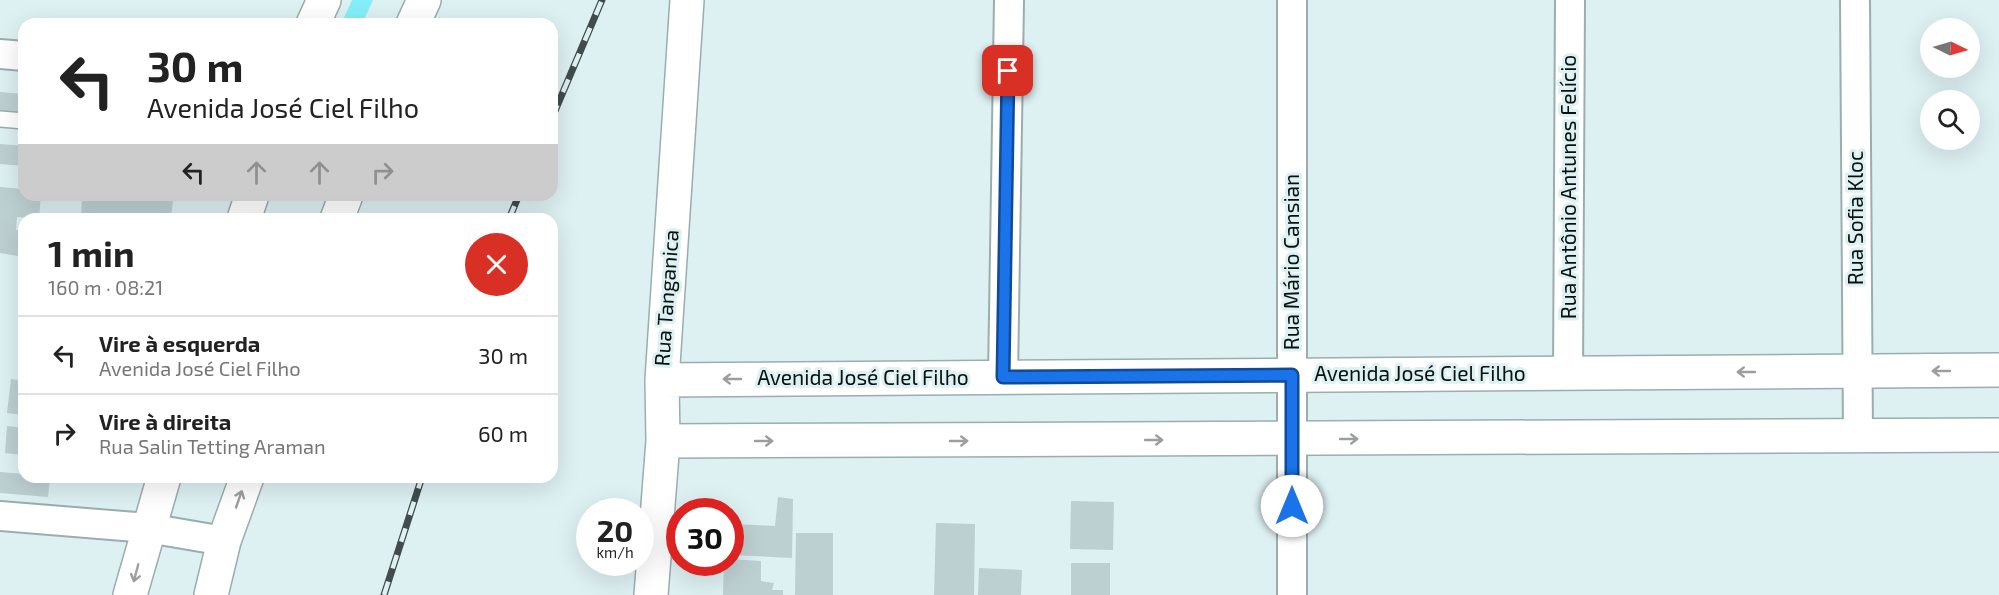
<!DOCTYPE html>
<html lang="pt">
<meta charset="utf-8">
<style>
body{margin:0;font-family:"Exo 2",sans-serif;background:#f2f2f2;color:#222;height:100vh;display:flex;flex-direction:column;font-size:22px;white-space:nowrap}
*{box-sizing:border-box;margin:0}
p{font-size:20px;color:#767676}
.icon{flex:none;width:33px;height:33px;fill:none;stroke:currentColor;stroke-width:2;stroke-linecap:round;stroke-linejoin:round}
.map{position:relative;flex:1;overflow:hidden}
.drawer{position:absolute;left:18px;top:213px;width:540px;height:270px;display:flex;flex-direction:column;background:#fff;border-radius:18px;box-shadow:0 6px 24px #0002}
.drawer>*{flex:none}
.top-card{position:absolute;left:18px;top:18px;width:540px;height:183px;border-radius:18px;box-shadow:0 6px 24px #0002;background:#fff;color:#222;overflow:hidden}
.needle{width:39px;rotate:95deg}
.tools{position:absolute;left:1920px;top:18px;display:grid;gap:12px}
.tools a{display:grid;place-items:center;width:60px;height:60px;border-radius:50%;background:#fff;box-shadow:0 6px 24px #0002;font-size:30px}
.speed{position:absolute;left:576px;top:498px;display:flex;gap:12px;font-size:30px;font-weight:700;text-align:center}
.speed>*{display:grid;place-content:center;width:78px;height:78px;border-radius:50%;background:#fff;box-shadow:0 6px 24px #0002;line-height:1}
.speed small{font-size:15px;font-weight:400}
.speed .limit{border:9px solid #d22;background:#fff;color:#111}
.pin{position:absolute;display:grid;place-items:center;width:51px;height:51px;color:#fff;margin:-26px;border-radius:12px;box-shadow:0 3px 9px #0006}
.me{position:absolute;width:66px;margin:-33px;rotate:0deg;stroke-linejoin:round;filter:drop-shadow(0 0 4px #0008)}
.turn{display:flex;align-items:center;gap:21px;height:126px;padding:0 30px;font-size:27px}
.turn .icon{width:78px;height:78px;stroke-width:2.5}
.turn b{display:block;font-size:42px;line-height:51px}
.lanes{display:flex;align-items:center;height:57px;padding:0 30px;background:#0003;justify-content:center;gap:30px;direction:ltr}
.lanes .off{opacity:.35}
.round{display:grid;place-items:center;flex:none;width:63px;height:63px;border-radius:32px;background:#f2f2f2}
.head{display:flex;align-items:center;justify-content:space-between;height:102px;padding:0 30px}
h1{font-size:36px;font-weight:700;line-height:45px}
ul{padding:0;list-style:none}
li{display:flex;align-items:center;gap:18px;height:78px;padding:0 30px;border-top:2px solid #e0e0e0}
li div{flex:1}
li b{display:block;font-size:22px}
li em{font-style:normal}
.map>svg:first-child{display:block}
</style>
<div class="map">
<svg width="1999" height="595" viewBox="0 0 1999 595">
<rect width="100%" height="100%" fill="#ddf0f2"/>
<!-- green -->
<path fill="#84eff9" d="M352,0H373L362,24L342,22Z"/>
<!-- building -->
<path fill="#bdd0d1" d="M0,92L24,94V116L0,114Z
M0,144L24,146V166L0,164Z
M0,187L24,189V195H41L39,219L17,217L16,230H24V257L0,253Z
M82,195H139L173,200L171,219H81Z
M11,379L24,381V415L7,413Z
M7,426L24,428V455L5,453Z
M0,472L24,474V477H50L48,497L0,493Z
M778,497L793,499L792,558L732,555L734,524L775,526Z
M1071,501L1114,502L1113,550L1070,549Z
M936,523L975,524L974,595H934Z
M796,533H833V595H795Z
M730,559L761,561V581L774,583L772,590H783V595H723L724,562H730Z
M1071,563H1110V595H1071Z
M979,568L1022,570L1021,595H978Z"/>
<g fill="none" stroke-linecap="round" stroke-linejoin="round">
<!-- service casing -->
<g stroke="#9badaf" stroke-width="18">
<path id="service" d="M0,119L24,121"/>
</g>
<!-- minor casing -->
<g stroke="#9badaf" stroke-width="32">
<path id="minor" d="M1292,0V595
M1855,0L1858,436
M0,54L24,56
M1568,373L1570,0
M1003,377L1009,0
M0,516L148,528L224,541"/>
</g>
<!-- tertiary casing -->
<g stroke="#9badaf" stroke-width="36">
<path id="tertiary" d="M662,380L1999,370
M663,441L1999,435
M651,595L663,441L662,380L687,0"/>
</g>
<!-- secondary casing -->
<g stroke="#9badaf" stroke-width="36">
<path id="secondary" d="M313,24L324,0
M413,24L424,0
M244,219L252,195
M337,219L346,195
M130,595L164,477
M211,595L224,541L247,477"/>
</g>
<!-- service -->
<use href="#service" stroke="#fff" stroke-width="15"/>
<!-- minor -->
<use href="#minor" stroke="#fff" stroke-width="28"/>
<!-- tertiary -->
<use href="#tertiary" stroke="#fff" stroke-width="33"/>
<!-- secondary -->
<use href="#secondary" stroke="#fff" stroke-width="33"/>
<!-- rail casing -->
<g stroke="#414c4c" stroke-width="7">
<path id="rail" d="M552,118L602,0
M509,219L519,195
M384,595L422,477"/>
</g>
<!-- rail -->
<use href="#rail" stroke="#ddf0f2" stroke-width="4.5" stroke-dasharray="14" stroke-linecap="butt"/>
</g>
<!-- one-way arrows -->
<defs><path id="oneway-shaft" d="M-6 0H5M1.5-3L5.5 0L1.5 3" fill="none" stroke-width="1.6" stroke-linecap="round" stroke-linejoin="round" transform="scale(1.5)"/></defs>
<g stroke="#9d9f9f">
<use href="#oneway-shaft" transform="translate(1941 371) rotate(180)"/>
<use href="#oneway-shaft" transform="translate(1746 372) rotate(180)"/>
<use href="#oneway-shaft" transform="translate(732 379) rotate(180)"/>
<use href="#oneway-shaft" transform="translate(1349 439)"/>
<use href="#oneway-shaft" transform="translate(1154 440)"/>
<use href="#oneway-shaft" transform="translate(764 441)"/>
<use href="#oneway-shaft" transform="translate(959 441)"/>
<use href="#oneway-shaft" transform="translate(239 499) rotate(-71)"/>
<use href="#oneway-shaft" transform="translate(136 573) rotate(105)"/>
</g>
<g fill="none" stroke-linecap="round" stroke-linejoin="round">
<!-- route casing -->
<g stroke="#114b97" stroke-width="15">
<path id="route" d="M1008,71L1003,377L1292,375V506"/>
</g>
<!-- route -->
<use href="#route" stroke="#1a73e8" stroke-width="10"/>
</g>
<g text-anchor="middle" stroke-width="6" stroke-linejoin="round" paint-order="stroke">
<!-- street labels -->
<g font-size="21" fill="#091010" stroke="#ddf0f2">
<text transform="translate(1569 187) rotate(-90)" y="7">Rua Antônio Antunes Felício</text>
<text transform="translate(1856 218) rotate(-90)" y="7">Rua Sofia Kloc</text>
<text transform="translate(1292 262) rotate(-90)" y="7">Rua Mário Cansian</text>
<text transform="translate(667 298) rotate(-86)" y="7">Rua Tanganica</text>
<text x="1420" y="381">Avenida José Ciel Filho</text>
<text x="863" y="385">Avenida José Ciel Filho</text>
</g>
</g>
</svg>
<div class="tools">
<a><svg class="needle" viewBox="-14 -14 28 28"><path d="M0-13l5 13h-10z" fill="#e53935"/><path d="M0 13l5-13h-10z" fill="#767676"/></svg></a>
<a><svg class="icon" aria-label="search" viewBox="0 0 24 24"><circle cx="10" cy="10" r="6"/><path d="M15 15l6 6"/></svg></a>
</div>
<div class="speed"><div>20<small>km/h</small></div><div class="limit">30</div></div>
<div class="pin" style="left:1008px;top:71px;background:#d93025"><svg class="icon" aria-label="arrive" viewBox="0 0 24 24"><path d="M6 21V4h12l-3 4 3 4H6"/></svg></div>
<svg class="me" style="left:1292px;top:506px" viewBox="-20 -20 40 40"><circle r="19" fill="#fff"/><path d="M0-13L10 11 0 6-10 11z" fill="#1a73e8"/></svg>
<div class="top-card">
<div class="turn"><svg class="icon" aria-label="left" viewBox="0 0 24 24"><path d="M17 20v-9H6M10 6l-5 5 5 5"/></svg><div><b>30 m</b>Avenida José Ciel Filho</div></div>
<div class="lanes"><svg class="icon" aria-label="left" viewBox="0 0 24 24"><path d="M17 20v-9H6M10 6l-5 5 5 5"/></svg><svg class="icon off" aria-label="ahead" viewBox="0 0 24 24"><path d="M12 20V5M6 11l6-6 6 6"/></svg><svg class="icon off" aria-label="ahead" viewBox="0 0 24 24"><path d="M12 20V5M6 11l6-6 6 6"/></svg><svg class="icon off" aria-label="right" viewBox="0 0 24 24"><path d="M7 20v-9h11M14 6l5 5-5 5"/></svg></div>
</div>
<section class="drawer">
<div class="head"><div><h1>1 min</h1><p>160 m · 08:21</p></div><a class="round" style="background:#d93025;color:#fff"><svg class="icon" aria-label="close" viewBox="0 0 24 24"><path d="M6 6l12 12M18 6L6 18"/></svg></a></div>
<ul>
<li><svg class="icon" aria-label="left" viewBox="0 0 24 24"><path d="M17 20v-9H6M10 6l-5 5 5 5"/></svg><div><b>Vire à esquerda</b><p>Avenida José Ciel Filho</p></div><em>30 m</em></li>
<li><svg class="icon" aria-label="right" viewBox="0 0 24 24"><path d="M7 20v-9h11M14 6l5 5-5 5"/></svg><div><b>Vire à direita</b><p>Rua Salin Tetting Araman</p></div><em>60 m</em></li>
</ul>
</section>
</div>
